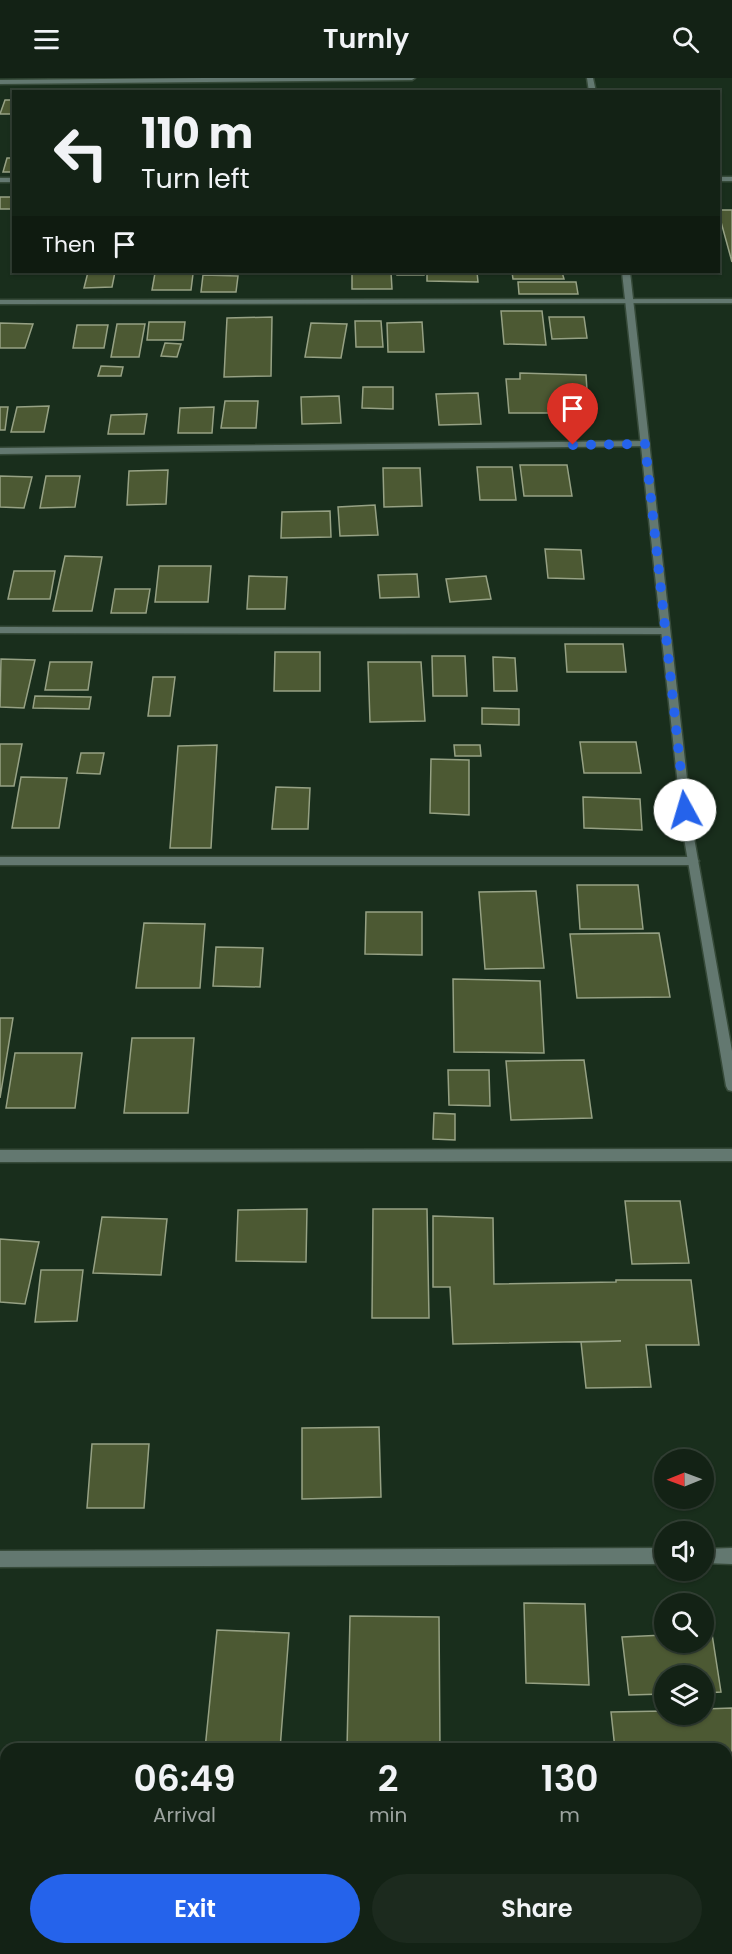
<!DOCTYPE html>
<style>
body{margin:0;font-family:Poppins,sans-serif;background:#1c2a1e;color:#f1f3f6;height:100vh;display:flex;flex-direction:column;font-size:22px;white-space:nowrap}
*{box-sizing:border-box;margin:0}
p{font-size:20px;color:#9da4a0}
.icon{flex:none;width:33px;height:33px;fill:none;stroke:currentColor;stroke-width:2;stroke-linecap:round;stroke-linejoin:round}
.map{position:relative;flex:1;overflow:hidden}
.sheet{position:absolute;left:0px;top:1665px;width:732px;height:212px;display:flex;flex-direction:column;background:#132215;border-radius:18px 18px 0 0;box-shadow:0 2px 4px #0004,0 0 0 2px #323f34}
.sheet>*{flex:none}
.guide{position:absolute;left:12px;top:12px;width:708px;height:183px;border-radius:0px;box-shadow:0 2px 4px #0004,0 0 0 2px #323f34;background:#132215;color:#f1f3f6;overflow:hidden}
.needle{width:39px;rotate:269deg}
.tools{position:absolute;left:654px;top:1371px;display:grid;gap:12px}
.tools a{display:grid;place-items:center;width:60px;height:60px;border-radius:50%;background:#132215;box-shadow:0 2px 4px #0004,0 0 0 2px #323f34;font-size:30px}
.pin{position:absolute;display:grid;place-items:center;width:51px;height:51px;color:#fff;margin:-62px -26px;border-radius:50% 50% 50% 0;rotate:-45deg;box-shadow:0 0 6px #0007}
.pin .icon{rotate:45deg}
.me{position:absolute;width:66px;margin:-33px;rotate:354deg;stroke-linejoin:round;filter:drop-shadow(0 0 4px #0008)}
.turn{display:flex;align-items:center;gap:21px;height:126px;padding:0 30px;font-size:27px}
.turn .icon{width:78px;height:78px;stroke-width:2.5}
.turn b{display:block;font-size:42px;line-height:51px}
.then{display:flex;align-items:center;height:57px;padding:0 30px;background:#0003;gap:12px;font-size:22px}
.eta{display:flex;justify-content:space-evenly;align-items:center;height:102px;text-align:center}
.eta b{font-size:36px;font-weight:600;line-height:42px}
.cta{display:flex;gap:12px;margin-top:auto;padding:12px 30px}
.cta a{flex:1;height:69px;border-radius:36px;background:#2563eb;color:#fff;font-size:24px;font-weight:600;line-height:69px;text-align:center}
.cta a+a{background:#1c2a1e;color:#f1f3f6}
header{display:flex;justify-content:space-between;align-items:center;height:78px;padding:0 30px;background:#132215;font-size:27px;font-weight:600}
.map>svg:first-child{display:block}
</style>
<header><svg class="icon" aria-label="menu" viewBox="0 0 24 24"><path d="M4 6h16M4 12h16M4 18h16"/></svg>Turnly<svg class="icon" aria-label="search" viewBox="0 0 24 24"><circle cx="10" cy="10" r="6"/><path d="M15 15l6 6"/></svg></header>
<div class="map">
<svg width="732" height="1876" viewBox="0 0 732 1876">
<rect width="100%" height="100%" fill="#192e1c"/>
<!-- building -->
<path fill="#4c5933" stroke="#96a184" stroke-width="1.5" d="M83,11V14H27V12Z
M5,22H14V36H0Z
M7,80H14V94H3Z
M0,119H14L12,131H0Z
M718,132H732V184L718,133Z
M88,194H115L112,209L84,210Z
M352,194H391L392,211H352Z
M397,194H424V197H397Z
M427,194H477L478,204L427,203Z
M512,194H562L564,201H513Z
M155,195L193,196L191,212H152Z
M203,197L238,198L236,214H201Z
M518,204H576L578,216H519Z
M501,233H542L546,267L504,266Z
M272,239L271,298L224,299L227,240Z
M549,239H584L587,260L552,261Z
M355,243H381L383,269H356Z
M149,244H185L183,262H147Z
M422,244L424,274H388L387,245Z
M0,245L33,246L25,270H0Z
M311,245L347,246L341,280L305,279Z
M117,246H145L139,279H111Z
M77,247H108L104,270H73Z
M165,265L181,266L177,279L161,278Z
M101,288L123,289L121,298H98Z
M520,295L586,297L588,327L554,326L555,335H509L506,301H520Z
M363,309H393V331L362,330Z
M478,315L481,346L439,347L436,316Z
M339,318L341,345L302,346L301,319Z
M225,323H258L256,350H221Z
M49,328L44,354H11L17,329Z
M0,329H8L5,352H0Z
M214,329L212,355H178L180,330Z
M147,336L144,356H108L111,337Z
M520,387H567L572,418H524Z
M477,389H512L516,422H480Z
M383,390H420L422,428L384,429Z
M168,392L166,426L127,427L129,393Z
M0,398L32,399L24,430L0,429Z
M46,398H80L75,429L40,430Z
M375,427L378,457L340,458L338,429Z
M330,433L331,459L281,460L282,434Z
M545,471L581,472L584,501L548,500Z
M65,478L102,479L92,533H53Z
M159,488H211L208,524H155Z
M14,493H55L50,521H8Z
M417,496L419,519L380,520L378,497Z
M249,498L287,499L285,531H247Z
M486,498L491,521L450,524L446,501Z
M115,511H150L146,535H111Z
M565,566H623L626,594H567Z
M275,574H320V613H274Z
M432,578H465L467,618H433Z
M493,579L515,580L517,613H494Z
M1,581L35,582L24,630L0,629Z
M50,584H92L88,612H45Z
M368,584H421L425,643L370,644Z
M153,599H175L170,638H148Z
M35,618L91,619L89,631L33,630Z
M482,630L519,631V647L482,646Z
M580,664H636L641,695H584Z
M0,666H22L14,708H0Z
M217,667L211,770H170L178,668Z
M454,667H480L481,678H455Z
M81,675H104L100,696L77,695Z
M431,681L469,682V737L430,735Z
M21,699L67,700L59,750H12Z
M276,709L310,710L308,751H272Z
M583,719L640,721L642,752L584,750Z
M577,807H638L643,851H580Z
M536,813L544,890L485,891L479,814Z
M366,834H422V877L365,876Z
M144,845L205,846L200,910H136Z
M659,855L670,919L577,920L570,856Z
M216,869L263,870L260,909L213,908Z
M453,901L540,903L544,975L454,974Z
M0,940H13L0,1020Z
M132,960H194L188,1035H124Z
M15,975H82L75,1030H6Z
M584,982L592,1040L511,1042L506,983Z
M448,992H489L490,1028L449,1027Z
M434,1035L455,1036V1062L433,1061Z
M625,1123H680L689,1185L632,1186Z
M307,1131L306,1184L236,1183L238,1132Z
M373,1131H427L429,1240H372Z
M433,1138L493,1140L494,1206L616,1204V1202H691L699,1267H646L651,1309L586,1310L581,1264L621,1263L453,1266L450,1209H433Z
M102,1139L167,1141L161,1197L93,1195Z
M0,1161L39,1164L25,1226L0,1224Z
M41,1192H83L77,1243L35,1244Z
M379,1349L381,1419L302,1421V1350Z
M92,1366H149L144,1430H87Z
M524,1525L585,1526L589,1607L526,1605Z
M350,1538L439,1539L440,1671H347Z
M217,1552L289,1555L280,1671H205Z
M704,1556H712L721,1614L704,1615V1598H664V1616L629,1617L622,1559L664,1557V1564H704Z
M732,1630V1720H726V1671H615L611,1634L664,1633V1636H704V1631Z
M726,1754H732V1860H726Z
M99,1870H263V1876H99Z
M284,1870H371V1876H284Z
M503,1870H615L616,1876H503Z"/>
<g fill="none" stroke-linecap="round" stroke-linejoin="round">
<!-- minor casing -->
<g stroke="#364a39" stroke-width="3">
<path id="minor" d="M204,0H415L412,2L0,6V2Z
M718,99H732V103H718Z
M0,100H14V104H0Z
M732,221V225L0,226V222Z
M645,363L649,366L648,368L0,376V370Z
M0,549L665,550L670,553L665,556L0,555Z
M0,779H693L699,783L693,787H0Z
M732,1071V1083L0,1084V1072Z
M664,1470V1486L0,1489V1473Z
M732,1470V1486L704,1485V1471Z"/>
</g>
<!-- tertiary casing -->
<g stroke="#364a39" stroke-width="3">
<path id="tertiary" d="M587,0H593L596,14H589Z
M622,194H630L693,754L732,973V1013L728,1012L726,1008L683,754Z"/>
</g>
<!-- minor -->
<use href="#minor" fill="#637870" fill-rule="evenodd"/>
<!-- tertiary -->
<use href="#tertiary" fill="#637870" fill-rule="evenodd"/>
</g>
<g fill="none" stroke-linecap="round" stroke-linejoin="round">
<!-- route -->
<path stroke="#2563eb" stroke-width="10" stroke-dasharray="0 18" d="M573,367L645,366L685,732"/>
</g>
</svg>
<div class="tools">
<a><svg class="needle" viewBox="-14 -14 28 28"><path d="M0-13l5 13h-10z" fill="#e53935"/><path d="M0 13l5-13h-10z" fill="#9da4a0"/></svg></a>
<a><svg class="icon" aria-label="sound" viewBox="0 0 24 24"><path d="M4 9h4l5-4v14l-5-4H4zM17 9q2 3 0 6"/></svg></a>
<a><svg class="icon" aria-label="search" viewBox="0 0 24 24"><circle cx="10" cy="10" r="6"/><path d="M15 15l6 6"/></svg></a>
<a><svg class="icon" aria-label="layers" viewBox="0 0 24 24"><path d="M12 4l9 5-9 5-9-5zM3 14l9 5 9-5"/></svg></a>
</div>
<div class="pin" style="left:573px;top:367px;background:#d93025"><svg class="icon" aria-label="arrive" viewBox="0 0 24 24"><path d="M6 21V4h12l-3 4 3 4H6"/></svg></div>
<svg class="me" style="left:685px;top:732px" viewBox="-20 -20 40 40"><circle r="19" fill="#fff"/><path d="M0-13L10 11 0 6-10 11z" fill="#2563eb"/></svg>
<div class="guide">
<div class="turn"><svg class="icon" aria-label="left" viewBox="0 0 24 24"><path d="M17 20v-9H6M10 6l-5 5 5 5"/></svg><div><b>110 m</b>Turn left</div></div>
<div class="then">Then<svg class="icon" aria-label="arrive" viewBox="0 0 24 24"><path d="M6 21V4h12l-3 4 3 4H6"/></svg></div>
</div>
<section class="sheet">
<div class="eta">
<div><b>06:49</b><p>Arrival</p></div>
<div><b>2</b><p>min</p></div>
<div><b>130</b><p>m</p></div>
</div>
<div class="cta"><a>Exit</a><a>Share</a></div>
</section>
</div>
